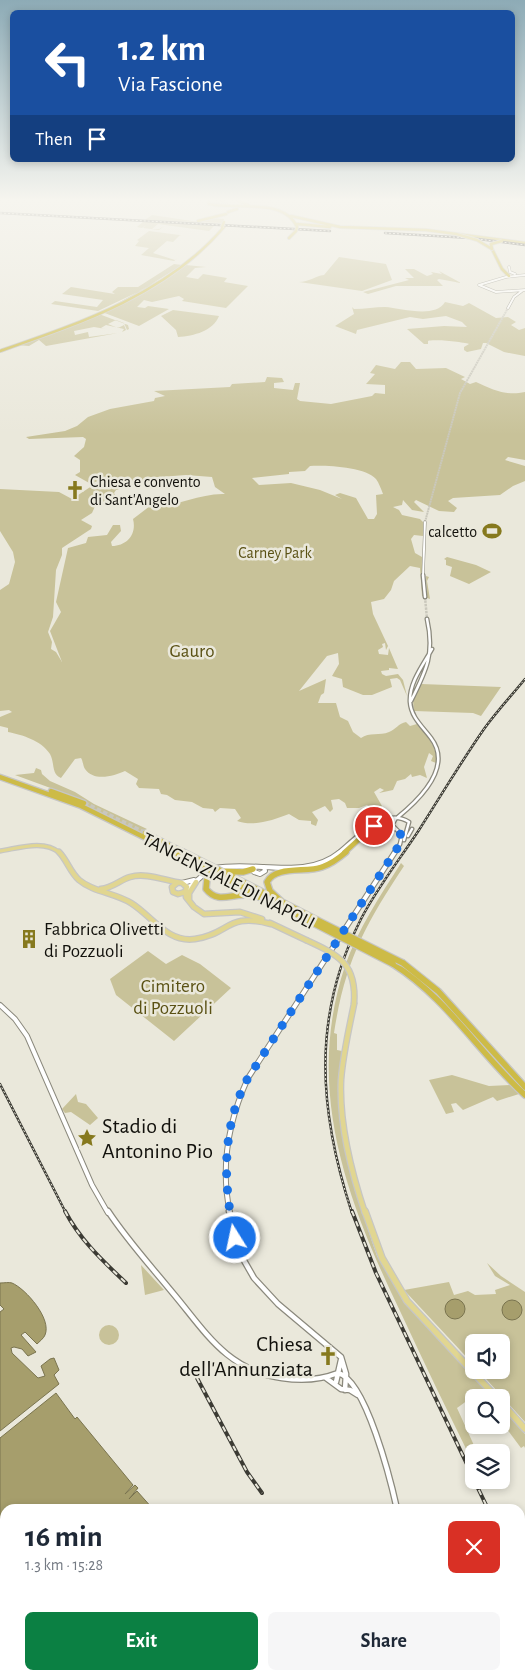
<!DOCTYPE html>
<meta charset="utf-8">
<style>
body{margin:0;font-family:"Alegreya Sans",sans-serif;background:#f6f6f7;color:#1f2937;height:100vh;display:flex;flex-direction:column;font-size:19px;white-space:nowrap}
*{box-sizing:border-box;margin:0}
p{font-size:16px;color:#747a83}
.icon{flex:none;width:28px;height:28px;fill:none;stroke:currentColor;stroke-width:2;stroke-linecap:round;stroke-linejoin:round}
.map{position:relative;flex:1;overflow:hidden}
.side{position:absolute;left:0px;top:1504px;width:525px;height:176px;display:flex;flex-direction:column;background:#fff;border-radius:15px 15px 0 0;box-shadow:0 2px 8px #0003}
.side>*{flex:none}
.guide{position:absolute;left:10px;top:10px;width:505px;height:152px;border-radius:8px;box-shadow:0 2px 8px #0003;background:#1a4fa0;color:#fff;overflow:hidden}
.fabs{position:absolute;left:465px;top:1334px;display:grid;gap:10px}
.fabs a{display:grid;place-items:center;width:45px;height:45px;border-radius:8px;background:#fff;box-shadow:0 2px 8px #0003;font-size:25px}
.pin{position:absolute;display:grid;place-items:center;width:42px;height:42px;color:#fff;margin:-21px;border:2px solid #fff;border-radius:50%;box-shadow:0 1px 5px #0007}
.me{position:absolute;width:55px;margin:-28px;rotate:350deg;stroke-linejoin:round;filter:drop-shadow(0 0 4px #0008)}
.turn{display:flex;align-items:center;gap:18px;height:105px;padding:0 25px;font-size:22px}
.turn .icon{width:65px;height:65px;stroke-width:2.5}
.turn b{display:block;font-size:35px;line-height:42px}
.then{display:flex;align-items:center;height:48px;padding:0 25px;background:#0003;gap:10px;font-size:19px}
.round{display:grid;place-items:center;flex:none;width:52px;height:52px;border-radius:8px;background:#f6f6f7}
.overview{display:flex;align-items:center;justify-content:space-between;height:85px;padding:0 25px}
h1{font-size:30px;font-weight:600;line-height:38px}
.button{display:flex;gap:10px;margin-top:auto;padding:10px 25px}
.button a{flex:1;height:58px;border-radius:8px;background:#0b8043;color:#fff;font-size:20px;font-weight:600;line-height:58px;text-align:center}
.button a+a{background:#f6f6f7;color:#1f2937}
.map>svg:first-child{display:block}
</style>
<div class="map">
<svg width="525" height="1679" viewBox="0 0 525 1679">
<rect width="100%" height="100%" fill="#eae8db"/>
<!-- green -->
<path fill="#c8c299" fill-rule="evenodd" d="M152,215L199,222L212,218L224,219L223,223L145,220Z
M144,221L215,225L209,231L158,224L152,229H159L164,226L159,230L143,228L146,225L142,228L137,227Z
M149,231L187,236L180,235L173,242L167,241L153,253L175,260L179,257L174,261L141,255L149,248L135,246L139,241L137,240Z
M339,257L386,264L392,280L362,291L299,282C309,282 315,276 324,275Z
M174,264L182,265L142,290L98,311L51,304L55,301L97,307L103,300L62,294L71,287L115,294L112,292L118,287H138Z
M186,265L206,267L195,268L186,277L198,279L203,274L227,278L224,282L248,286L226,308L182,301L184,299L179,296L152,302L144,300L137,307L145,308L148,306L169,309L139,326L102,312Z
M405,269H414L427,276L433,274L431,272L442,274L439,271L461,283L439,279L437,280L443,286H396L368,294L363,292L409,280L405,278H414Z
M445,302L463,306L469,303L496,318L508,317L516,322L511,325L519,330L525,328V356L504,352L486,343H483L481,349L467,352L464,350V347L469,344C463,342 433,339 428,341V344H424L407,329L444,326L467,327L462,322L446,316L423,319L410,317L357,330L356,334L335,326L354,314L352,307L354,309C365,309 375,307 385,307C401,308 435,319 445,302Z
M173,310L219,316C213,331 194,336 178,337L176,330L161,316Z
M99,314L128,325L129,329L127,330L124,323L116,320L108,324L118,328L124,325L126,330L122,332L124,329L106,325L101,328L106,329L94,327L74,331L75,335L88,332L89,337L118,333L46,346L39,340L29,346L17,345Z
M401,362H410L416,369L446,368L465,377L461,379L470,384L476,382C493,390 506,396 525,392V460L508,457L505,460L525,466V481L513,486L500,495L453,498L448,501L457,508L454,512L439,511L416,500L414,502L424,512L412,510L403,500L402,505L393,507L399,510L402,515L420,519L423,522V536L414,535L411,539L415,553L422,557L424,597L427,596L426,576L429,577L427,581L430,599L422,596L420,568L410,566L394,581L391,590L384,599L371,602L373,614L388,646L386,650L385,643L382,644L383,647L378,650L379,654L388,655L389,648L398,669L389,668V670L381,671L382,674L386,676L398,674L403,680L407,696L400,680L397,678L390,679L392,687L372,695H363L343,687L342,679L332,676L339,664L338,653L327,656L299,691L326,679L324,693L321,695L318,703H336L340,717L348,721L353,732L361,738C369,732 380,736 389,732C395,730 399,723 406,722L410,726L417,724C427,736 438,746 436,763L431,761L433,756L429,753L424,767L427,778L420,775L412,777L411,774L405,779L397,781L393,790L379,793L384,790L380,788L374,792L382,806L381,808L378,806L371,807L367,805L359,808H347L345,803L339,799L331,800L333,809L330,812L325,806L312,812L318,820L316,826L311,824V821L299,820L289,814C273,820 254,827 237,821L241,818L235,809L220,808L215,812L213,809L203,808L192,802L175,800L167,795L161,794L159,789L139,788L136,784L138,779L125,771C114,776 94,782 85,769C83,766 83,761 81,758L75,759L61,778C51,774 55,763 50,754C41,740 22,735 8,732V728L0,726V717L12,712L9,710L0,711V590L9,584L15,562L13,552L0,531V489L59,492L72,499L104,478L91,484L75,475L80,472V460L74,456L84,447L86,439L83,437L29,439L26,437L65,431L77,426L88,417L110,409L154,401L155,398L165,396L154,391L230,387L232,384L265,382L267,377L282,378L284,382L274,383V388L293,390L295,383H300L297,399L300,401L331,404L372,396L375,393L385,394V385L366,384L375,374L370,373L376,365L395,369ZM310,466C325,465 366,467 376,479C379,483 381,489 383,494L376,495L377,514L374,519H368L356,498L340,493L335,495L342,499L320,490L291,483L259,485L252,478L289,474V472L305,471ZM186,475L212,477L215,487L225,494C199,493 176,508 150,506L133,519C137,534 127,546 112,546L111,542L121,531L120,525H113L107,535L88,537L86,543L68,548L56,602L61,612L50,631L62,662L56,652L51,649L52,642L48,632L53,617L56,570L62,555V548L91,529L92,526L81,520L92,513L97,502H119L114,493L116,490L143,482L147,478Z
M447,557L476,565L491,572L469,584L450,576L452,567L446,565V560L444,559Z
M421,684L501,687L481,716L473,713L414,711L413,701Z
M36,768L41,770L42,774L50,781L75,792L94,804L147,829L143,833L83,805L86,801L15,775L34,773Z
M401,863L404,866C365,925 345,961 334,1033L337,1034V1050L342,1051L338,1096L343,1139L355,1191L377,1256L404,1302L492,1397H484L479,1392L457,1408L477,1452H474V1465C449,1414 424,1363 400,1311C347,1201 304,1089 345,966C358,929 380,896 401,863Z
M148,951L166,964L182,955L200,964L231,988L174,1041L116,995L110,979Z
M452,1075L489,1086L510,1085L519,1094L497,1101L493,1097L463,1110L456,1103L451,1104L454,1112L446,1114L429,1080Z
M76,1094L78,1102L86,1104L98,1118L90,1125L71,1112L65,1113L62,1109Z
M487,1263L501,1276L525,1292V1422L478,1370H501V1342H474V1365L404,1290L449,1282L454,1295L468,1291L475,1295L496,1294L495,1290L510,1285L495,1276Z
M141,1265L164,1290L145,1295Z
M99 1335a10 10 0 1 1 20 0a10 10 0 1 1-20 0Z
M501,1408L525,1434V1448L524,1446L521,1448L501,1421Z"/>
<!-- water -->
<path fill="#a69e6c" stroke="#7a744f" d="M0,1283C4,1283 9,1282 12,1283C26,1289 52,1319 45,1335C44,1338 39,1342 37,1344L25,1332L21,1335L36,1352L28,1356L22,1349L14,1347L11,1348L12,1353L38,1378L45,1376L41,1366L50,1359L54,1358L59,1370L54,1375L59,1384L0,1431V1312L4,1309L0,1305Z
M445 1309a10 10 0 1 1 20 0a10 10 0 1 1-20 0Z
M502 1310a10 10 0 1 1 20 0a10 10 0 1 1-20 0Z
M56,1393L75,1419L77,1417L133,1485L125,1494L135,1485L138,1488L129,1499L137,1491L153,1509H19L16,1505L5,1509V1675H170L169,1679H0V1438Z"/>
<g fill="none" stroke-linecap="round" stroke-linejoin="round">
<!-- secondary-tunnel-far1 -->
<path stroke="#cac8bc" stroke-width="2" stroke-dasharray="2 0.5" stroke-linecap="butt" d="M425,522L460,393L508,308"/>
<!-- secondary-tunnel -->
<path stroke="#cac8bc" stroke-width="2.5" stroke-dasharray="2.5 1" stroke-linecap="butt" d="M425,597L427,619"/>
<!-- highway-tunnel -->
<path stroke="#cac8bc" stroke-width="4.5" stroke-dasharray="4.5 2.5" stroke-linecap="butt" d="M84,803L145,833"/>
<!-- secondary-far3 casing -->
<g stroke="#8b897d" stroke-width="3">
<path id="secondary-far3" d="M509,267L510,272L515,274
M525,275L506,277L479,285L496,292L525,290
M508,308L514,297L522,291
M423,577L425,522"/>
</g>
<!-- secondary-far2 casing -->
<g stroke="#8b897d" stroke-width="5">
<path id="secondary-far2" d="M423,575L425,597
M411,701C426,671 435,654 427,619
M398,817C420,799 453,767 431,738C422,726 411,717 410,702C409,683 423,665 432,649
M408,836L412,829
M356,841L379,829H394
M338,853C356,838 385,806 409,822L404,840
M394,853L400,844L402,835L392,825L396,818"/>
</g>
<!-- secondary-far1 casing -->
<g stroke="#8b897d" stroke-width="6">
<path id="secondary-far1" d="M215,868C257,860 304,881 340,852
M254,868V872L260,874L265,871L264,867
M182,883L194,880
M187,889L209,870
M0,1005L15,1019L27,1036L92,1185L108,1213
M230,1213C220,1167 229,1120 248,1078L395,852"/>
</g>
<!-- secondary casing -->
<g stroke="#8b897d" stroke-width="7">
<path id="secondary" d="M108,1211C127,1240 150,1265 172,1292C205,1331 226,1370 282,1378C301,1381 320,1380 338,1373
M229,1211L242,1257L254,1278L278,1304L341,1357L346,1374L345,1390
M338,1373C366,1380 391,1482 397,1509
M326,1378L341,1389L350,1390L358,1395
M336,1382L341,1360
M436,1675L438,1679"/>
</g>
<!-- primary-far2 casing -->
<g stroke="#c6c6c5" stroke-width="5.5">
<path id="primary-far2" d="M0,851C19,848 44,839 60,853"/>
</g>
<!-- primary-far1 casing -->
<g stroke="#c6c6c5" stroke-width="7">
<path id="primary-far1" d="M59,852C67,860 70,872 79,880C93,892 115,893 131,903C152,916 167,943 195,939C230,934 227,912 271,924
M101,889C112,888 120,880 130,877C146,872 166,881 182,883L187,887L185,892L178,894L173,892L172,887L177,883
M186,891V897L194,907L204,914L240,912L262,919
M189,899V893L196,882
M270,923L306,940
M354,1004C349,1029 343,1054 341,1080C339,1125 351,1171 365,1213"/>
</g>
<!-- primary casing -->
<g stroke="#c6c6c5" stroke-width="8">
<path id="primary" d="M365,1211L382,1258L407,1301L497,1398
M501,1402L525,1429"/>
</g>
<!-- highway-far2 casing -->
<g stroke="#c6c6c5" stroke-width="4">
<path id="highway-far2" d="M221,200L223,201
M237,200L248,205
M208,201L209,204C235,210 284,197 297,227
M228,212L237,209
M291,216L340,227L426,230L525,243
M198,221L226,214
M297,224L330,227
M289,238L296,231
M492,249L502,269L509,276
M0,351C81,323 167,294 224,227"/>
</g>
<!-- highway-far1 casing -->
<g stroke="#c6c6c5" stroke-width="7">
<path id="highway-far1" d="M0,777L81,806L176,853
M51,791L84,803
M145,833L185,853
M344,853L358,840"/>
</g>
<!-- highway casing -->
<g stroke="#c6c6c5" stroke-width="8">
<path id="highway" d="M174,852L206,868
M183,852L211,866
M253,869L243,872L218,871L207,879L206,889C218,904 230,894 246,895C254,895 262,898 270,900
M223,872L274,898
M218,874L260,896
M268,899L313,923
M282,902L317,920
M283,903L270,891L267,882C276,865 306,873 322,867C331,864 339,858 346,852
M403,963L438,991L525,1087
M393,964C447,998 479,1053 525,1095"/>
</g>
<!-- secondary-far3 -->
<use href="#secondary-far3" stroke="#fff" stroke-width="2"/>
<!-- secondary-far2 -->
<use href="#secondary-far2" stroke="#fff" stroke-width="2.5"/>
<!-- secondary-far1 -->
<use href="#secondary-far1" stroke="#fff" stroke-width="4"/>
<!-- secondary -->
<use href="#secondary" stroke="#fff" stroke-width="4.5"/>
<!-- primary-far2 -->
<use href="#primary-far2" stroke="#e1d691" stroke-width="3"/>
<!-- primary-far1 -->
<use href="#primary-far1" stroke="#e1d691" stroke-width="4.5"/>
<!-- primary -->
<use href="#primary" stroke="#e1d691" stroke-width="5.5"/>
<!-- highway-far2 -->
<use href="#highway-far2" stroke="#cdbb47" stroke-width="2.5"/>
<!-- highway-far1 -->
<use href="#highway-far1" stroke="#cdbb47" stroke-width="4.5"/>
<!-- highway -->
<use href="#highway" stroke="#cdbb47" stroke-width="5.5"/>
<!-- rail-far1 casing -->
<g stroke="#3c3b34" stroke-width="2.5">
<path id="rail-far1" d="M0,213L330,231
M385,233L470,238L525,245
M0,1084L66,1213
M352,1213C319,1112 311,1017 361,919C377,888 400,859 419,830C440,797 461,762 484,729C497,711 512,695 525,679"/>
</g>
<!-- rail casing -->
<g stroke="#3c3b34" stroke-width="4">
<path id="rail" d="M65,1211C80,1240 103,1261 126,1283
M352,1211L376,1273L474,1479
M197,1378L247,1472L262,1493
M474,1480L488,1509
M520,1571L525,1582"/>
</g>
<!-- rail-far1 -->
<use href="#rail-far1" stroke="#eae8db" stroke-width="1" stroke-dasharray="2" stroke-linecap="butt"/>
<!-- rail -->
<use href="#rail" stroke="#eae8db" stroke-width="2" stroke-dasharray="5.5" stroke-linecap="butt"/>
<!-- primary-bridge casing -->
<g stroke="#c6c6c5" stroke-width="7" stroke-linecap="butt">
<path id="primary-bridge" d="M306,940C339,955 357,964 354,1004"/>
</g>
<!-- highway-bridge-far1 casing -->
<g stroke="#c6c6c5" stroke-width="4" stroke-linecap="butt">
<path id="highway-bridge-far1" d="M222,227L224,222
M296,231L297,227
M456,234L477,240L492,249L491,244L502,241"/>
</g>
<!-- highway-bridge casing -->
<g stroke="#c6c6c5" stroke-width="8" stroke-linecap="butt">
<path id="highway-bridge" d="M211,866L223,872
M206,868L218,874
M317,920L403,963
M313,923L393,964"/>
</g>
<!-- primary-bridge -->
<use href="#primary-bridge" stroke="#e1d691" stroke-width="4.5"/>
<!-- highway-bridge-far1 -->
<use href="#highway-bridge-far1" stroke="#cdbb47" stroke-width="2.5"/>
<!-- highway-bridge -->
<use href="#highway-bridge" stroke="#cdbb47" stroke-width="5.5"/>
</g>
<!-- sky -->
<linearGradient id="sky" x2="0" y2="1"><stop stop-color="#8dabb6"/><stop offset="0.46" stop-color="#f6f5ef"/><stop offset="1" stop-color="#f6f5ef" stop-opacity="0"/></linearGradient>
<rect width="525" height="435" fill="url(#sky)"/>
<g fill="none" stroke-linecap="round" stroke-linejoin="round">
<!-- route -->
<path stroke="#1a73e8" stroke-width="9" stroke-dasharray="0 16.2" d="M235,1238C223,1185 221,1127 248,1078L400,844L402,837L398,830L378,829L374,826"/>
</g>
<!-- icons -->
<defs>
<g id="church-bare" transform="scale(1.5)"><path d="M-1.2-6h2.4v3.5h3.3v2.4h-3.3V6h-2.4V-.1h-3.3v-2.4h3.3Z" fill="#86791e" stroke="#eae8db" stroke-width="2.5" paint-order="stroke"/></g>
<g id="stadium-bare" transform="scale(1.5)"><path d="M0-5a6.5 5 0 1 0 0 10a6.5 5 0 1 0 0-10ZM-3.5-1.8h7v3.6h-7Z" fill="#86791e" stroke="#eae8db" stroke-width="2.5" paint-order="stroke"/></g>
<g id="building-bare" transform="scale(1.5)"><path d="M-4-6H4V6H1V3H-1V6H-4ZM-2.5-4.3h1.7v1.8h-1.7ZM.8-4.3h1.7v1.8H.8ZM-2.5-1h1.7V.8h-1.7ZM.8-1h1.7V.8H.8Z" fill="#86791e" stroke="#eae8db" stroke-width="2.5" paint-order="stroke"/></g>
<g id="sight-bare" transform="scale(1.5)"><path d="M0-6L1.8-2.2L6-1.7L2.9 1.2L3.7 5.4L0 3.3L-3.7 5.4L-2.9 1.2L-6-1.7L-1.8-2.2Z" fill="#86791e" stroke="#eae8db" stroke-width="2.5" paint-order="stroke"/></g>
</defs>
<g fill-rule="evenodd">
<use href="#church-bare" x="75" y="490"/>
<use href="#stadium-bare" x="492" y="531"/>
<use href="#building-bare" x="29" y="939"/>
<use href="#sight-bare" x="87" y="1138"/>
<use href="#church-bare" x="328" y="1356"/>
</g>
<g text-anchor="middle" stroke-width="5" stroke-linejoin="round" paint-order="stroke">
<!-- far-poi labels -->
<g font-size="16" fill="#12110c" stroke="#eae8db" text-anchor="start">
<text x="90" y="487">Chiesa e convento<tspan x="90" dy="18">di Sant'Angelo</tspan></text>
<text x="477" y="537" text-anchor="end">calcetto</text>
</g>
<!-- far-park labels -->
<g font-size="16" fill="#5a5114" stroke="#eae8db">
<text x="275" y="558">Carney Park</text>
</g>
<!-- park labels -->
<g font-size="19" fill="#5a5114" stroke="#eae8db">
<text x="192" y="657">Gauro</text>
<text x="173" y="992">Cimitero<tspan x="173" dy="22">di Pozzuoli</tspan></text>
</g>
<!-- street labels -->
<g font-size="19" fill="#12110c" stroke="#eae8db">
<text transform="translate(229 880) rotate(27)" y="7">TANGENZIALE DI NAPOLI</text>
</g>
<!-- poi labels -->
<g font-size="19" fill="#12110c" stroke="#eae8db" text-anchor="start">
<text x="44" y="935">Fabbrica Olivetti<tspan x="44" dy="22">di Pozzuoli</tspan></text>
</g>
<!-- near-poi labels -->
<g font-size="22" fill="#12110c" stroke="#eae8db" text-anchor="start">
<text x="102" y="1133">Stadio di<tspan x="102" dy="25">Antonino Pio</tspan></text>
<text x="313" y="1351" text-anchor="end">Chiesa<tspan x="313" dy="25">dell'Annunziata</tspan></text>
</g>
</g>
</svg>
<div class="fabs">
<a><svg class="icon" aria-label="sound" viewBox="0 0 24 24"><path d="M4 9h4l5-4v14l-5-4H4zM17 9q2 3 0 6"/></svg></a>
<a><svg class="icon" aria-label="search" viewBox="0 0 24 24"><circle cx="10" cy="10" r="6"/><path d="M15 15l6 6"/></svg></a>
<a><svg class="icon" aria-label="layers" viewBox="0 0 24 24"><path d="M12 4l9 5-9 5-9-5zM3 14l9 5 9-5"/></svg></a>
</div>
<div class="pin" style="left:374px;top:826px;background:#d93025"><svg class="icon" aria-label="arrive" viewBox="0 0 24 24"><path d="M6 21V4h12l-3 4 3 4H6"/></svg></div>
<svg class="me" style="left:235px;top:1238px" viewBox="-20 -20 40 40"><circle r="17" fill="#1a73e8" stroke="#fff" stroke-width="3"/><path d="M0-11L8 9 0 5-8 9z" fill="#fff"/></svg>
<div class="guide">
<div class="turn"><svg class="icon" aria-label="left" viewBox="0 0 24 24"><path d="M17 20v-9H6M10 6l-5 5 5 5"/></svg><div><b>1.2 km</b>Via Fascione</div></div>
<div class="then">Then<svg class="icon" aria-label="arrive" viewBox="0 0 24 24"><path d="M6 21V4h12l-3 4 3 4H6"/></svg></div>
</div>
<section class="side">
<div class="overview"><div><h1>16 min</h1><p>1.3 km · 15:28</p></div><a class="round" style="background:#d93025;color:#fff"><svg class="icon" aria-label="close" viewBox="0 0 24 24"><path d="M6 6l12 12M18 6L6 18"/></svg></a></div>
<div class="button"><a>Exit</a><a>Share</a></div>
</section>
</div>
